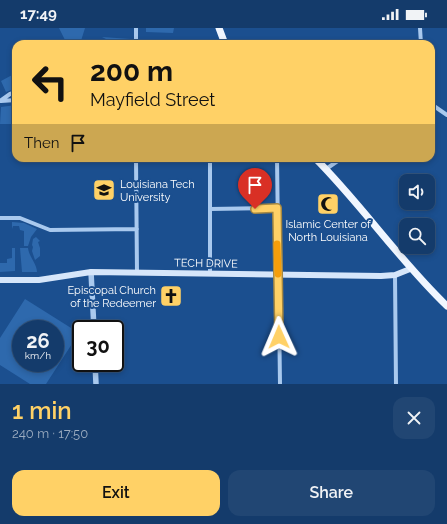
<!DOCTYPE html>
<meta charset="utf-8">
<style>
body{margin:0;font-family:Raleway,sans-serif;background:#214673;color:#f1f3f6;height:100vh;display:flex;flex-direction:column;font-size:15px;white-space:nowrap}
*{box-sizing:border-box;margin:0}
p{font-size:13px;color:#9dadc1}
.icon{flex:none;width:22px;height:22px;fill:none;stroke:currentColor;stroke-width:2;stroke-linecap:round;stroke-linejoin:round}
.map{position:relative;height:356px;overflow:hidden}
.details{display:flex;flex-direction:column;background:#143b6b;flex:1}
.details>*{flex:none}
.banner{position:absolute;left:12px;top:12px;width:423px;height:122px;border-radius:12px;box-shadow:0 2px 6px #0003,0 0 0 1px #33557e;background:#ffd166;color:#111;overflow:hidden}
.fabs{position:absolute;left:399px;top:146px;display:grid;gap:8px}
.fabs a{display:grid;place-items:center;width:36px;height:36px;border-radius:8px;background:#143b6b;box-shadow:0 2px 6px #0003,0 0 0 1px #33557e;font-size:20px}
.speed{position:absolute;left:12px;top:292px;display:flex;gap:8px;font-size:20px;font-weight:700;text-align:center}
.speed>*{display:grid;place-content:center;width:52px;height:52px;border-radius:50%;background:#143b6b;box-shadow:0 2px 6px #0003,0 0 0 1px #33557e;line-height:1}
.speed small{font-size:10px;font-weight:400}
.speed .limit{border:2px solid #111;border-radius:6px;background:#fff;color:#111}
.pin{position:absolute;display:grid;place-items:center;width:34px;height:34px;color:#fff;margin:-41px -17px;border-radius:50% 50% 50% 0;rotate:-45deg;box-shadow:0 0 4px #0007}
.pin .icon{rotate:45deg}
.me{position:absolute;width:44px;margin:-22px;rotate:359deg;stroke-linejoin:round;filter:drop-shadow(0 0 3px #0008)}
.turn{display:flex;align-items:center;gap:14px;height:84px;padding:0 12px;font-size:18px}
.turn .icon{width:52px;height:52px;stroke-width:2.5}
.turn b{display:block;font-size:28px;line-height:34px}
.then{display:flex;align-items:center;height:38px;padding:0 12px;background:#0003;gap:8px;font-size:15px}
.round{display:grid;place-items:center;flex:none;width:42px;height:42px;border-radius:12px;background:#214673}
.summary{display:flex;align-items:center;justify-content:space-between;height:68px;padding:0 12px}
h1{font-size:24px;font-weight:600;line-height:30px;color:#ffd166}
.action{display:flex;gap:8px;margin-top:auto;padding:8px 12px}
.action a{flex:1;height:46px;border-radius:12px;background:#ffd166;color:#111;font-size:16px;font-weight:600;line-height:46px;text-align:center}
.action a+a{background:#214673;color:#f1f3f6}
.status{display:flex;justify-content:space-between;align-items:center;height:28px;padding:0 20px;background:#143b6b;direction:ltr}
.status svg{height:11px;fill:currentColor}
.map>svg:first-child{display:block}
</style>
<div class="status"><b>17:49</b><svg viewBox="0 0 49 12"><path d="M0 12V9h3v3zM5 12V6h3v6zM10 12V3h3v9zM15 12V0h3v12zM26 1h20v11H26zM47 4h2v5h-2z"/></svg></div>
<div class="map">
<svg width="447" height="356" viewBox="0 0 447 356">
<rect width="100%" height="100%" fill="#1b4f8f"/>
<!-- green -->
<path fill="#2e69ad" fill-rule="evenodd" d="M59,0H85L80,16H65L63,13L65,12Z
M146,0H174L173,5L146,4Z
M102,9L131,11V16H112L110,13Z
M14,46H16L14,61L6,64L1,53Z
M16,77V96H0L1,79Z
M12,194L24,195L37,201L31,209L28,218H24V203L20,202L19,198H13L12,201Z
M36,209L40,213L38,214L40,220V228L35,232L32,223L33,219L32,217L33,211Z
M12,220H15V243L0,244V235H7V231L12,230Z
M20,220H28C29,229 37,236 37,244H22Z
M25,271L79,305L46,356H30L0,337V310ZM21,301H55V335H21Z"/>
<g fill="none" stroke-linecap="round" stroke-linejoin="round">
<!-- minor -->
<path stroke="#a9c9ee" stroke-width="4" d="M420,0L421,16
M136,16V0
M0,73L10,66L16,64
M1,73L16,72
M431,76L447,87
M136,130L137,245
M210,130V245
M277,130L280,356
M326,141L342,130
M210,181L277,180
M0,190H20L50,202L137,201
M395,247L396,356"/>
<!-- tertiary -->
<path stroke="#a9c9ee" stroke-width="5.5" d="M91,244L94,301
M95,335L96,356"/>
<!-- secondary -->
<path stroke="#d6e6fa" stroke-width="6" d="M0,252H39L91,244L381,248L395,247L410,241"/>
<!-- primary -->
<path stroke="#f0f6ff" stroke-width="7" d="M219,0L225,16
M315,130C362,177 399,232 447,278"/>
</g>
<g fill="none" stroke-linecap="round" stroke-linejoin="round">
<!-- route casing -->
<g stroke="#a68842" stroke-width="10">
<path id="route" d="M255,181L277,180L279,309"/>
</g>
<!-- route -->
<use href="#route" stroke="#ffd166" stroke-width="7"/>
<!-- slow -->
<path stroke="#f59e0b" stroke-width="7" d="M277,216L278,246"/>
</g>
<!-- icons -->
<defs>
<g id="university-square" transform="scale(1.15)"><rect x="-9" y="-9" width="18" height="18" rx="4" fill="#ffd166" stroke="#1b4f8f"/><path d="M0-5L7-2L0 1L-7-2ZM-4 1L0 2.5L4 1V4Q0 6-4 4Z" fill="#111"/></g>
<g id="mosque-square" transform="scale(1.15)"><rect x="-9" y="-9" width="18" height="18" rx="4" fill="#ffd166" stroke="#1b4f8f"/><path d="M3.5-4.9A6 6 0 1 0 3.5 4.9A5 5 0 1 1 3.5-4.9Z" fill="#111"/></g>
<g id="church-square" transform="scale(1.15)"><rect x="-9" y="-9" width="18" height="18" rx="4" fill="#ffd166" stroke="#1b4f8f"/><path d="M-1.2-6h2.4v3.5h3.3v2.4h-3.3V6h-2.4V-.1h-3.3v-2.4h3.3Z" fill="#111"/></g>
</defs>
<g fill-rule="evenodd">
<use href="#university-square" x="104" y="162"/>
<use href="#mosque-square" x="328" y="176"/>
<use href="#church-square" x="171" y="268"/>
</g>
<g text-anchor="middle" stroke-width="4" stroke-linejoin="round" paint-order="stroke">
<!-- poi labels -->
<g font-size="11" fill="#fff" stroke="#1b4f8f" text-anchor="start">
<text x="120" y="160">Louisiana Tech<tspan x="120" dy="13">University</tspan></text>
<text x="328" y="200" text-anchor="middle">Islamic Center of<tspan x="328" dy="13">North Louisiana</tspan></text>
<text x="156" y="266" text-anchor="end">Episcopal Church<tspan x="156" dy="13">of the Redeemer</tspan></text>
</g>
<!-- street labels -->
<g font-size="11" fill="#fff" stroke="#1b4f8f">
<text transform="translate(206 235) rotate(1)" y="4">TECH DRIVE</text>
</g>
</g>
</svg>
<div class="fabs">
<a><svg class="icon" aria-label="sound" viewBox="0 0 24 24"><path d="M4 9h4l5-4v14l-5-4H4zM17 9q2 3 0 6"/></svg></a>
<a><svg class="icon" aria-label="search" viewBox="0 0 24 24"><circle cx="10" cy="10" r="6"/><path d="M15 15l6 6"/></svg></a>
</div>
<div class="speed"><div>26<small>km/h</small></div><div class="limit">30</div></div>
<div class="pin" style="left:255px;top:181px;background:#d93025"><svg class="icon" aria-label="arrive" viewBox="0 0 24 24"><path d="M6 21V4h12l-3 4 3 4H6"/></svg></div>
<svg class="me" style="left:279px;top:309px" viewBox="-20 -20 40 40"><path d="M0-17L14 15 0 8-14 15z" fill="#ffd166" stroke="#fff" stroke-width="4"/></svg>
<div class="banner">
<div class="turn"><svg class="icon" aria-label="left" viewBox="0 0 24 24"><path d="M17 20v-9H6M10 6l-5 5 5 5"/></svg><div><b>200 m</b>Mayfield Street</div></div>
<div class="then">Then<svg class="icon" aria-label="arrive" viewBox="0 0 24 24"><path d="M6 21V4h12l-3 4 3 4H6"/></svg></div>
</div>
</div>
<section class="details">
<div class="summary"><div><h1>1 min</h1><p>240 m · 17:50</p></div><a class="round"><svg class="icon" aria-label="close" viewBox="0 0 24 24"><path d="M6 6l12 12M18 6L6 18"/></svg></a></div>
<div class="action"><a>Exit</a><a>Share</a></div>
</section>
